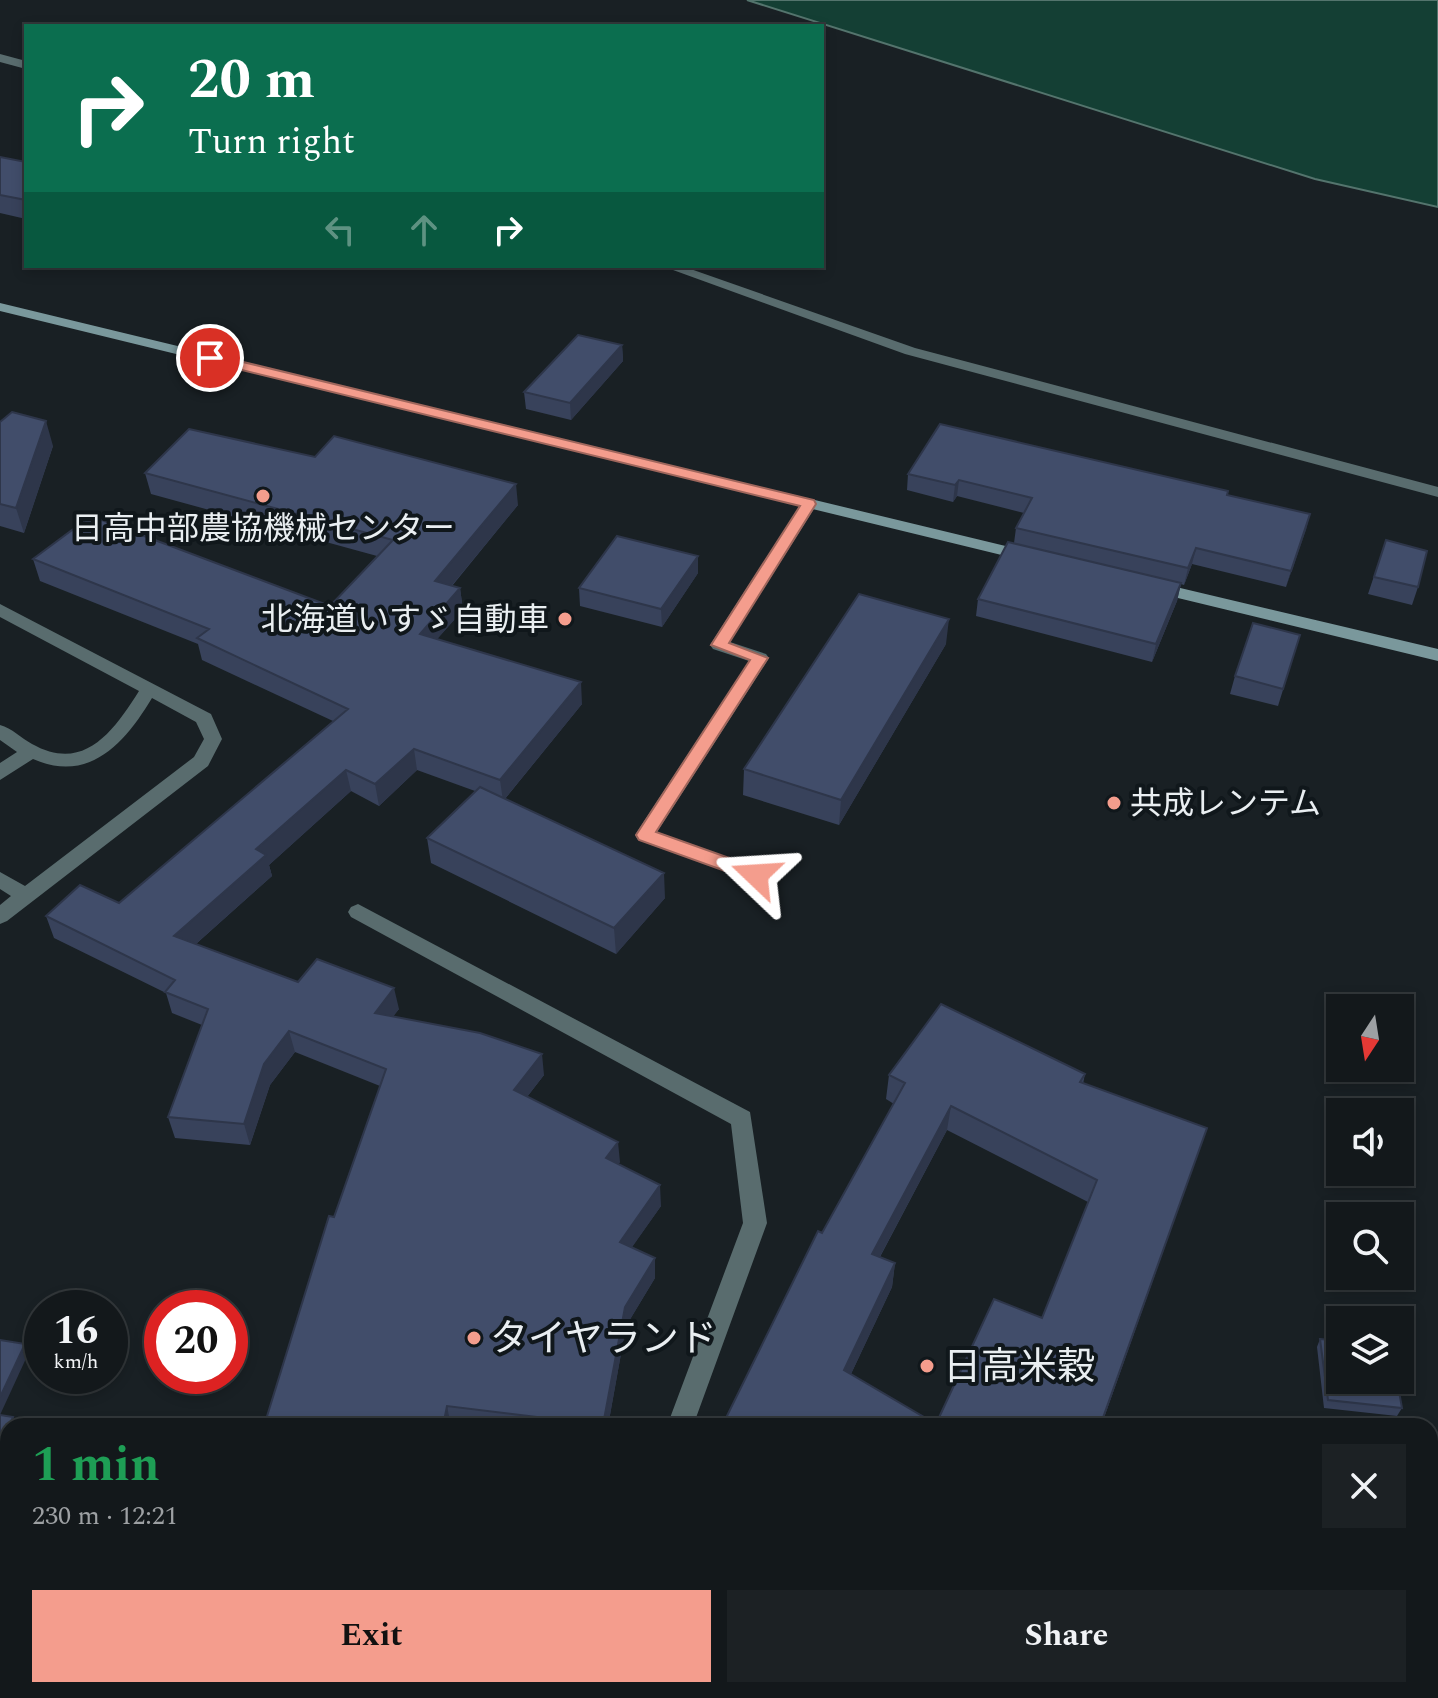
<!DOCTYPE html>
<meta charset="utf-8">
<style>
body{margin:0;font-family:Spectral,"Noto Sans JP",serif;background:#1c2124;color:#f1f3f6;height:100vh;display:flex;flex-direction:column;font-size:30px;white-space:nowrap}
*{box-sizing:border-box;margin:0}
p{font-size:26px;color:#9da0a3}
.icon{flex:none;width:44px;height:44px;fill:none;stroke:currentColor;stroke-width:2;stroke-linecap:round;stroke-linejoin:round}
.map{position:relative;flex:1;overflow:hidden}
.details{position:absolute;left:0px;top:1418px;width:1438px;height:280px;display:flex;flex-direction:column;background:#13181b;border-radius:24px 24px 0 0;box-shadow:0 4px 12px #0003,0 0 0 2px #32373a}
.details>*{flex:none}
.top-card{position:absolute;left:24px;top:24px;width:800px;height:244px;border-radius:0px;box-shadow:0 4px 12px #0003,0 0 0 2px #32373a;background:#0b6e4f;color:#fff;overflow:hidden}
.needle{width:52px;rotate:192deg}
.controls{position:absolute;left:1326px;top:994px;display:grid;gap:16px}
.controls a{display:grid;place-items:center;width:88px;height:88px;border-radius:0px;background:#13181b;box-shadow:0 4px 12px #0003,0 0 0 2px #32373a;font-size:40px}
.speed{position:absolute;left:24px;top:1290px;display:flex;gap:16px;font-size:40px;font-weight:700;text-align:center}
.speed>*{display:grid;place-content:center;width:104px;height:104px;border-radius:50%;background:#13181b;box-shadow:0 4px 12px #0003,0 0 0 2px #32373a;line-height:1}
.speed small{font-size:20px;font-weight:400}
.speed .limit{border:12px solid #d22;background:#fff;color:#111}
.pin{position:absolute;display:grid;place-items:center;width:68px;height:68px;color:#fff;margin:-34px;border:4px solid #fff;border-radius:50%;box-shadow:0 2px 8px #0007}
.me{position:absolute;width:88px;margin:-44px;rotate:290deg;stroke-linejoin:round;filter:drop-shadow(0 0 6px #0008)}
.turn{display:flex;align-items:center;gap:28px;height:168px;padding:0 32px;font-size:36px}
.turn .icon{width:104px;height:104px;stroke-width:2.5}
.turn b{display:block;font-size:56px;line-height:68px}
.lanes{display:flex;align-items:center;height:76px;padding:0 32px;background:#0003;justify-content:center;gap:40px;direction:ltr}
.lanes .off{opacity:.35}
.round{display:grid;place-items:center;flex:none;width:84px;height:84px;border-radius:0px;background:#1c2124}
.head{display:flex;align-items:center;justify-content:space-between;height:136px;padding:0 32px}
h1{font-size:48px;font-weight:700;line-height:60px;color:#1e9e55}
.primary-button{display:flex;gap:16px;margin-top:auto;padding:16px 32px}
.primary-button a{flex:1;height:92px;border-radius:0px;background:#f49d8d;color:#111;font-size:32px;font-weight:700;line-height:92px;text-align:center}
.primary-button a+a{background:#1c2124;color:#f1f3f6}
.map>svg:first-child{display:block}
</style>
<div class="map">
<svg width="1438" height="1698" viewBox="0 0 1438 1698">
<rect width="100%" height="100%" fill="#192024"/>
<!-- water -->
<path fill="#143f34" stroke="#54746d" stroke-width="2" d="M747,0H1438V207L1315,179Z"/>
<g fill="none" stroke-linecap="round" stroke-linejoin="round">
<!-- path -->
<path stroke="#797f83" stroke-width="6" stroke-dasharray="10 5" stroke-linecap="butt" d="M1430,1654L1438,1655
M0,1691L61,1698"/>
<!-- lane -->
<path fill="#596c6e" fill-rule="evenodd" d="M809,499L817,504L730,642L766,654L769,658L657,832L763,870L766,875L763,880L756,882L638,840L635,835L749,661L713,649L710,645L801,504Z
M0,604L211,714L222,739L208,766L7,921L0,924V905L11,896L0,889V872L25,886L194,757L204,739L196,722L152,698C125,743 89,784 33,759L0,780V763L17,752L0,740V725C12,728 21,738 32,744C84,773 113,732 139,691L0,617Z"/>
<!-- street -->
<path fill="#596c6e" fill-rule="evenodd" d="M0,54L26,61V69L0,62Z
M662,266H682L915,348L1438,487V497L905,354Z
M358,904L750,1112L767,1223L693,1426H667L743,1223L731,1124L351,917L348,912L351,907Z"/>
<!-- secondary -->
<path fill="#7a989c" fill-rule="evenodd" d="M0,303L1030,552L1038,557L1030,562L0,311Z
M1155,582L1438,649V661L1149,591L1146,587L1149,583Z
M750,1690H778L777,1698H749Z"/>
<!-- highway -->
<path fill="#a9dae0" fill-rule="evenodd" d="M0,1589L8,1590V1624L0,1623Z
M865,1690H978L981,1698H868Z"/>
</g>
<!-- wall -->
<path fill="#38425b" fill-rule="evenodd" d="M0,157L26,162V219L0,213Z
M622,345L623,361L571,420L526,409L524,392Z
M0,422L53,446L24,533L0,526Z
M145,473L518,505L452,586L460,588L463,610L437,639L582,704L505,799L665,898L616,954L431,863L427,838L475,791L417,770L379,806L351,791L269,865L272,876L196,944L298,982L399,1009L393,1016L544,1075L527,1097L620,1162L618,1164L661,1206L631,1248L655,1258V1278L626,1326L608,1426L452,1425L334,1217L380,1086L295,1052L270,1085L250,1145L175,1138L168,1117L202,1025L172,1013L166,993L54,938L46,916L119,903L333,721L202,660L198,644L40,581L33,559L330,606L377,556L151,494Z
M908,474L1227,495L1310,514L1286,587L1192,564L1184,585L1181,584L1177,601L1152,662L976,616L978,599L1014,543L1016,528L1024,513L957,496L953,502L907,490Z
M1386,540L1418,587L1412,605L1368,594Z
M698,573L662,627L580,606L579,588Z
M1300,635L1278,706L1230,694L1235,676Z
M946,644L839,825L743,795L744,769Z
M1085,1074L1083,1084L1207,1128L1101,1426H722L822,1233L894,1104L886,1099L889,1075ZM947,1130L1088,1202L1042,1318L936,1424L851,1374L892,1287L895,1263L880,1257Z
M1320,1339L1402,1408L1397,1416L1324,1408L1317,1347Z
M1430,1504L1438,1505V1610L1430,1609Z"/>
<!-- shaded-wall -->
<path fill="#2e364a" d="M622,345L623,361L571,420L570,403Z
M46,421L53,446L24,533L16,508Z
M959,480L957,496L953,502L955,485Z
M516,484L518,505L438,602L435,581Z
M1310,514L1306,530L1286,587L1291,571Z
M1196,548L1192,564L1184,585L1188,568Z
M698,556V573L662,627L661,609Z
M1181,583L1177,601L1152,662L1156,644Z
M460,588L463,610L423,655L420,634Z
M949,619L946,644L839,825L841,800Z
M581,682L582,704L503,801L500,780Z
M414,749L417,770L379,806L375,784Z
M346,770L351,791L269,865L272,876L181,957L174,936L256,849Z
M664,873L665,898L616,954L614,928Z
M394,988L399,1009L380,1034L375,1013Z
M289,1031L295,1052L270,1085L250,1145L244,1124L264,1064Z
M542,1054L544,1075L516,1111L514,1090Z
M951,1106L947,1130L869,1277L872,1254Z
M1207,1128L1101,1426H1100Z
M618,1142L620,1162L607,1178L606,1158Z
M660,1185L661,1206L621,1263L620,1242Z
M655,1258V1278L626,1326L608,1426H603L625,1307Z
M895,1263L892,1287L842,1393L844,1370Z
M25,1344L29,1352L0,1415V1397Z
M447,1406L451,1426H443Z
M13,1417L17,1426H9Z
M8,1428V1446L2,1460L0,1457V1446Z"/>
<!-- building -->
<path fill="#414d6a" stroke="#2e364a" stroke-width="2" fill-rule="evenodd" d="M0,157L26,162V200L0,195Z
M578,335L622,345L570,403L524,392Z
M12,412L46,421L16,508L0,504V422Z
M940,424L1228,491L1227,495L1310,514L1291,571L1196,548L1188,568L1016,528L1032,498L959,480L955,485L908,474Z
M189,429L315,457L334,436L516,484L435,581L460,588L420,634L581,682L500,780L414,749L375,784L346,770L256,849L266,855L174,936L298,982L317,959L394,988L375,1013L480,1033L542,1054L514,1090L618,1142L606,1158L660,1185L620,1242L655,1258L625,1307L603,1425L447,1406L443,1426H264L329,1216L334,1217L386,1069L289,1031L264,1064L244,1124L168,1117L208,1009L165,992L175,980L46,916L80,885L119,903L348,709L197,638L209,629L33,559L91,516L330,606L393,540L145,473Z
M617,536L698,556L661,609L579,588Z
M1386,540L1427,551L1418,587L1374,577Z
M1008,542L1181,583L1156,644L978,599Z
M859,594L949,619L841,800L744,769Z
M1253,623L1300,635L1283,689L1235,676Z
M480,787L664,873L614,928L427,838Z
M941,1004L1085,1074L1080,1082L1207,1128L1100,1426H722L818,1231L822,1233L905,1083L889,1075ZM951,1106L1097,1180L1042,1318L994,1299L936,1424L844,1370L895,1263L872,1254Z
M1320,1339L1340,1341V1380H1397L1402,1408L1328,1400Z
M0,1340L25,1344L0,1397Z
M0,1415L13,1417L0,1446Z
M1430,1504L1438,1505V1594H1430Z"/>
<!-- route -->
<path fill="#f49d8d" stroke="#9f665c" stroke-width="2" d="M210,354L814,500L816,504L729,643L768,658L656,832L763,870V880H750L639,840L636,835L750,660L711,645L800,506L205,361V355Z"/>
<!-- markers -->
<g fill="#f49d8d" stroke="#10171b" stroke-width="3">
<circle cx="263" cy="496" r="8"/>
<circle cx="565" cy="619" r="8"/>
<circle cx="1114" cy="803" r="8"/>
<circle cx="474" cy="1338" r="8"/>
<circle cx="927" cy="1366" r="8"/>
</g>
<g text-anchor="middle" stroke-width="8" stroke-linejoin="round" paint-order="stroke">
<!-- poi labels -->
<g font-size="32" fill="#e9eef1" stroke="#10171b">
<text x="263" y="539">日高中部農協機械センター</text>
<text x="549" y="630" text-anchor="end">北海道いすゞ自動車</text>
<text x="1130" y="814" text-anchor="start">共成レンテム</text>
</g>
<!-- near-poi labels -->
<g font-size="38" fill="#e9eef1" stroke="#10171b" text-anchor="start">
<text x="490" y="1351">タイヤランド</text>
<text x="943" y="1379">日高米穀</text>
</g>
</g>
</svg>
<div class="controls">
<a><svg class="needle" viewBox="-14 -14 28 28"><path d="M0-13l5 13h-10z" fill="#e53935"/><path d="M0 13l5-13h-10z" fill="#9da0a3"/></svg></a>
<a><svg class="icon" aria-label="sound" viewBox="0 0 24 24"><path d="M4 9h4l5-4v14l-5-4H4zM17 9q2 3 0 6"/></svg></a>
<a><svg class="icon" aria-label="search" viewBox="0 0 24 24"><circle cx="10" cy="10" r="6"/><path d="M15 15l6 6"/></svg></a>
<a><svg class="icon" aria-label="layers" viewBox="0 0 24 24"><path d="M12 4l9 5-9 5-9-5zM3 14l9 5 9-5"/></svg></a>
</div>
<div class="speed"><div>16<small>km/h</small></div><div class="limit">20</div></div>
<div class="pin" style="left:210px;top:358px;background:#d93025"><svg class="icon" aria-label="arrive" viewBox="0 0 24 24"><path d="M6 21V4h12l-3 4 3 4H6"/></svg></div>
<svg class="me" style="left:756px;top:875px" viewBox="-20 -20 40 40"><path d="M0-17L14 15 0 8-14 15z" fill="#f49d8d" stroke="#fff" stroke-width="4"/></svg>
<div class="top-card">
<div class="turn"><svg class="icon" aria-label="right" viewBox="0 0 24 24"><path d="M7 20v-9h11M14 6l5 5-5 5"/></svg><div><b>20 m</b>Turn right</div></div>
<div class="lanes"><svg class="icon off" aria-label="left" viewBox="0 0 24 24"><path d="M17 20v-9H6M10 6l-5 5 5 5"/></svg><svg class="icon off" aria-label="ahead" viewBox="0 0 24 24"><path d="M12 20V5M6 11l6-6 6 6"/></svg><svg class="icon" aria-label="right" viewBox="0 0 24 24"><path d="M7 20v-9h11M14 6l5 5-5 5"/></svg></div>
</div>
<section class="details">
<div class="head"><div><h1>1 min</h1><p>230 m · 12:21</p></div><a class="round"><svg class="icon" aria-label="close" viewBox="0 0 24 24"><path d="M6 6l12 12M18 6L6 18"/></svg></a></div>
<div class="primary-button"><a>Exit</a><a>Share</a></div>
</section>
</div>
